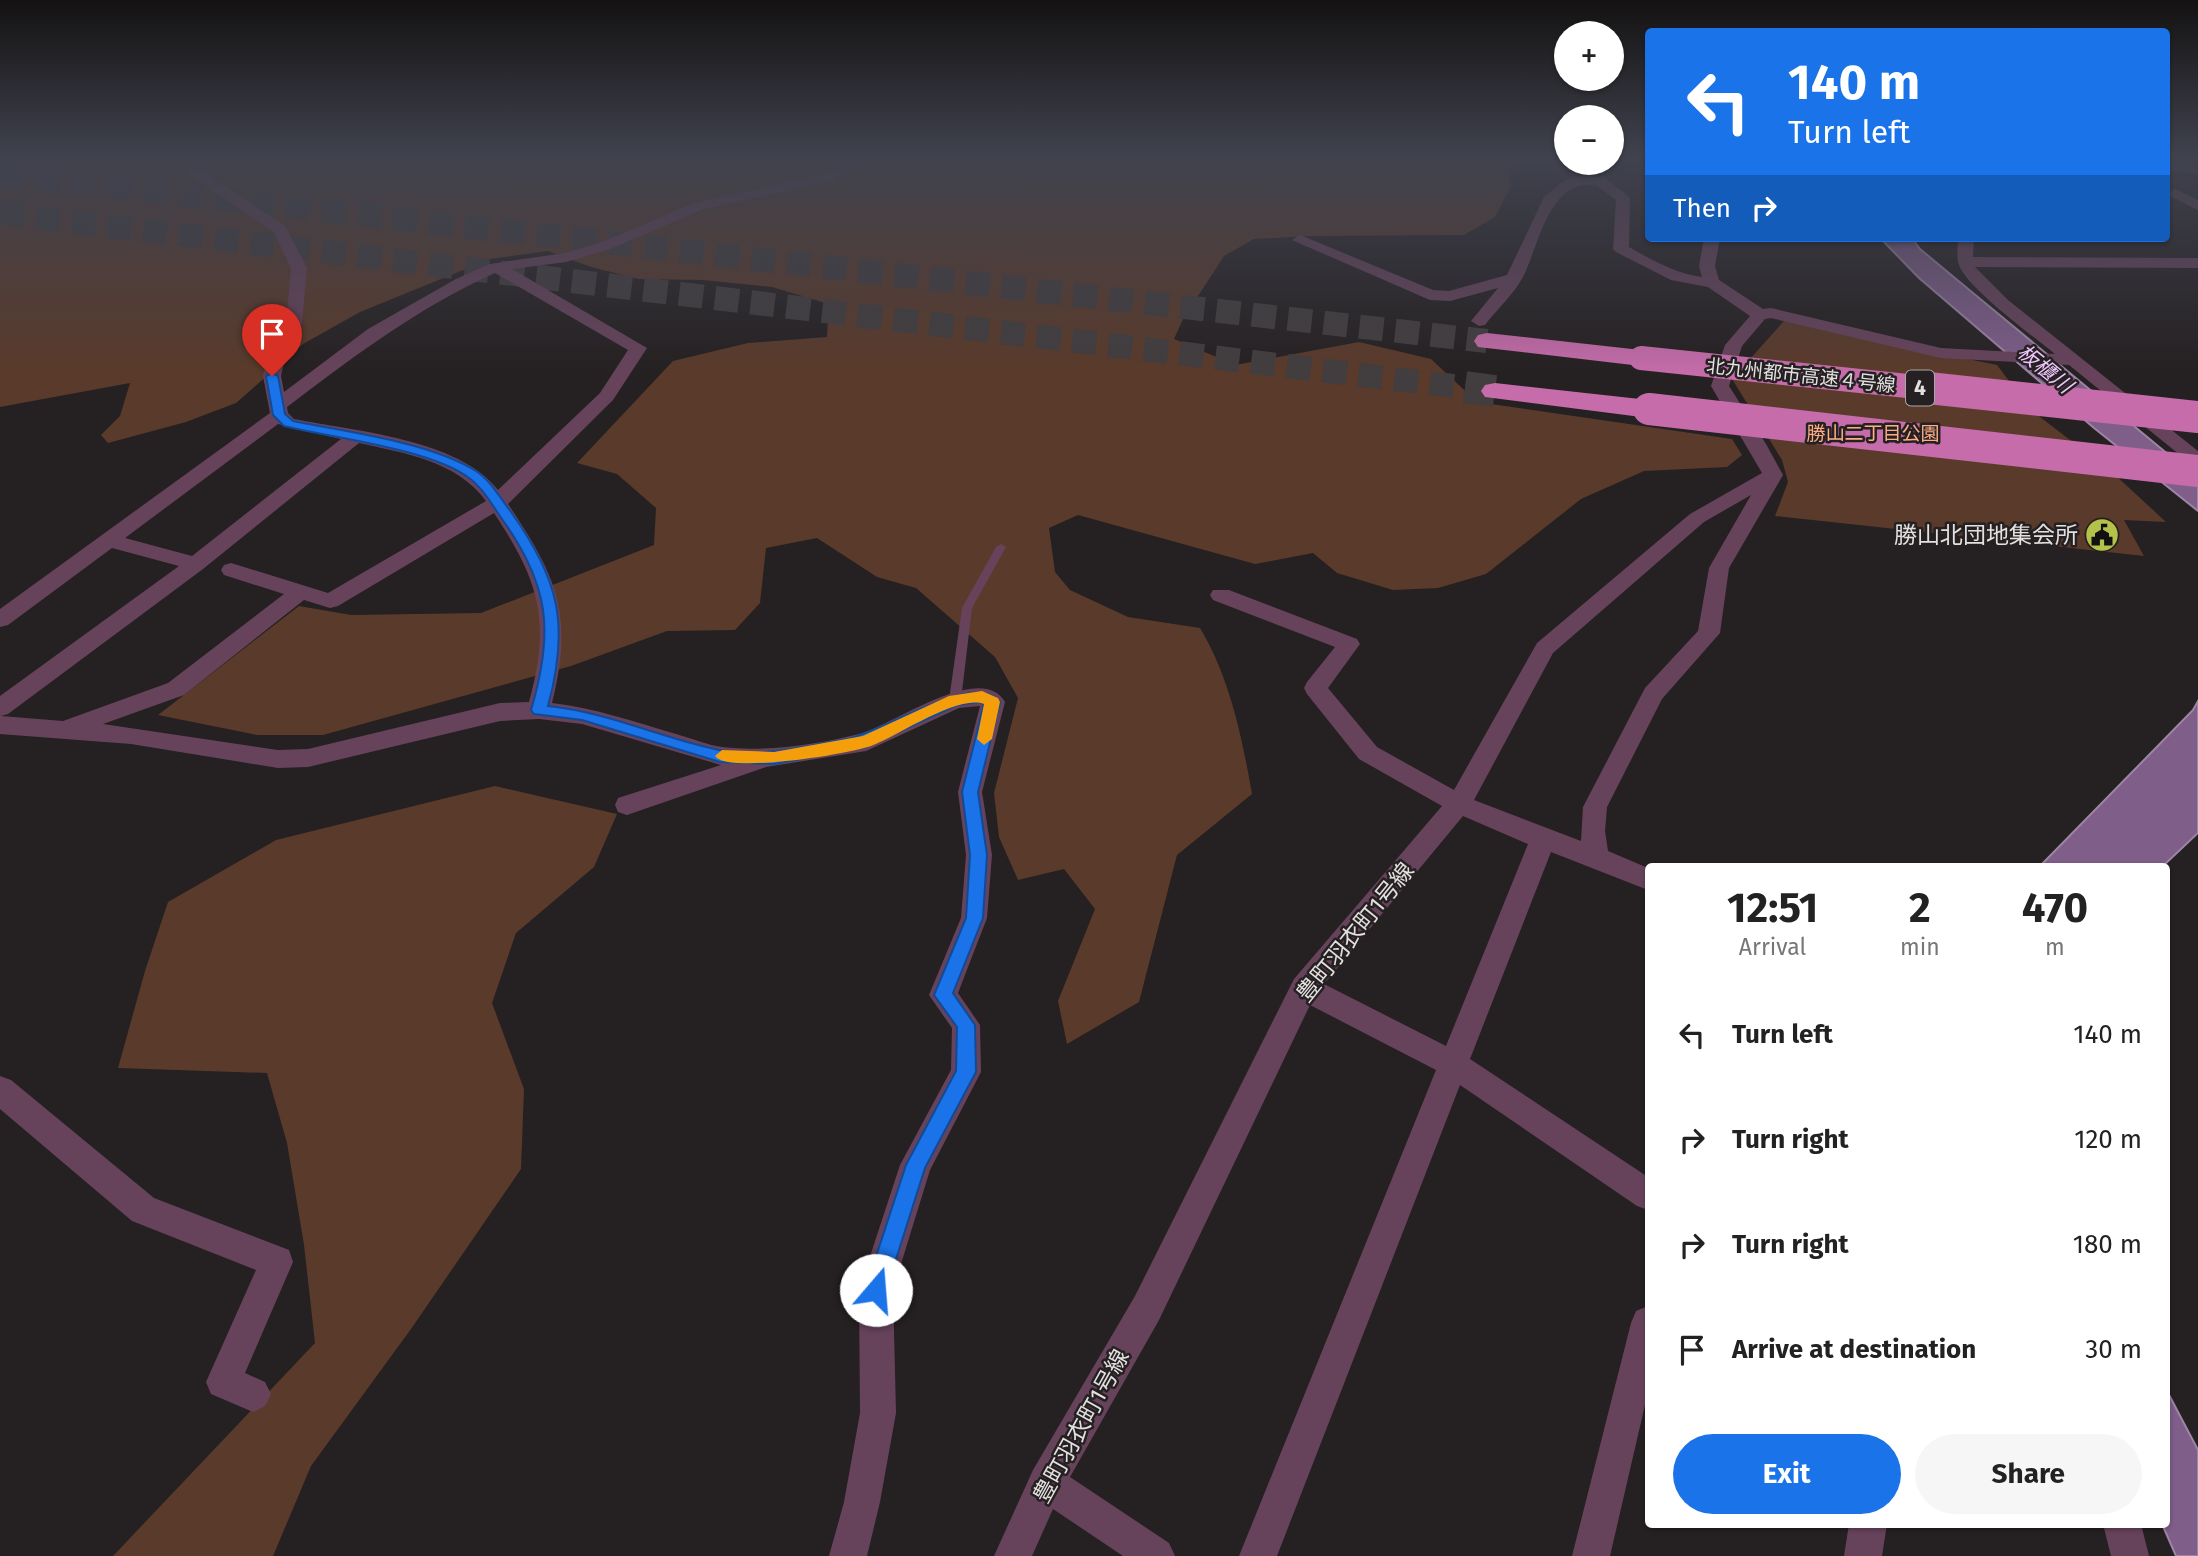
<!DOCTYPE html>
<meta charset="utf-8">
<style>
body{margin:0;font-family:"Fira Sans","Noto Sans JP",sans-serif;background:#f6f6f6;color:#222;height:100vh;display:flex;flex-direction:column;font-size:26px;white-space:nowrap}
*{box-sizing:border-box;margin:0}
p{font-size:23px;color:#767676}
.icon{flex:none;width:38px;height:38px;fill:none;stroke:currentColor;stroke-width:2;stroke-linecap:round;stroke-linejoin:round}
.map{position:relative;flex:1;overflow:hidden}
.side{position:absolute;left:1645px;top:863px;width:525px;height:665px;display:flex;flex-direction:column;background:#fff;border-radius:7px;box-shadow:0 2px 5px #0004}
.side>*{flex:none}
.banner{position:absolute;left:1645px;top:28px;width:525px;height:214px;border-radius:7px;box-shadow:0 2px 5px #0004;background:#1a73e8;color:#fff;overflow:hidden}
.controls{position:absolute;left:1554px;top:21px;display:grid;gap:14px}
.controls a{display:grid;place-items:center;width:70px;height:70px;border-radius:50%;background:#fff;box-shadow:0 2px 5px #0004;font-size:35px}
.pin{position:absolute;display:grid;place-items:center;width:60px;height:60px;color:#fff;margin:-72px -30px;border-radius:50% 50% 50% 0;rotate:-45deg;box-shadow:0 0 7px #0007}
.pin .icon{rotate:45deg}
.me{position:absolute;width:77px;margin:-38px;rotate:18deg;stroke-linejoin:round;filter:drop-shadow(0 0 5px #0008)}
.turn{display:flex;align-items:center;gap:24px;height:147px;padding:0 28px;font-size:32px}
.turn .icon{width:91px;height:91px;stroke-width:2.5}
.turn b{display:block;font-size:49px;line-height:60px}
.then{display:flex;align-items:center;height:66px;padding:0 28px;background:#0003;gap:14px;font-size:26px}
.eta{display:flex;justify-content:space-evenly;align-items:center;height:119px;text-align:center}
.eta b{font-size:42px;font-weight:700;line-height:49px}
.primary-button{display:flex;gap:14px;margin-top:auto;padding:14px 28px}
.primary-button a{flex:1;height:80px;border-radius:42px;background:#1a73e8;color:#fff;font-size:28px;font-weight:700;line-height:80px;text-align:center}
.primary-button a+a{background:#f6f6f6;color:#222}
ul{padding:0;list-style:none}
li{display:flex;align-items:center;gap:21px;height:105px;padding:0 28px}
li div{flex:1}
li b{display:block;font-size:26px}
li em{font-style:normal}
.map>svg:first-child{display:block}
</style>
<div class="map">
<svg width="2198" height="1556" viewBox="0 0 2198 1556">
<rect width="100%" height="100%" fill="#252021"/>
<!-- green -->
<path fill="#5a3a2a" d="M0,157H1566V163H1612V157H1627L1589,172L1520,163L1507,168L1511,186L1495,217L1464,235L1310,236L1254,239L1224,256L1183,319L1174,339L1235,365L1359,342L1431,359L1477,402L1732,439L1742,455L1727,467L1644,471L1581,499L1486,574L1438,588L1393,590L1337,573L1313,553L1255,564L1078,515L1049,528L1055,572L1070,590L1128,617L1200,628C1230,678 1242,737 1252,794L1177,855L1139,1002L1067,1044L1058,1001L1095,909L1064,869L1018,880L999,837L994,793L1018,698L995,657L916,588L877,577L817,538L766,548L760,603L735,630L667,631L571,666L323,735H257L158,715L299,606L351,615L481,613L654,545L656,508L617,474L577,463L673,361L748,343L827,337L829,304L772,287L703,280L639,279L591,267L548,251L490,259L360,312L303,344L236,403L186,422L108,443L101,435L120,416L130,383L0,407Z
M1784,321L1997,365L2031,410L2113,473L2166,522L2124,520L2144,556L1775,516L1788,482L1782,460L1732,379Z
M495,786L617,814L594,867L516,933L492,1003L524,1089L521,1169L411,1329L311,1466L273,1556H113L315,1343L304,1245L287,1143L267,1073L118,1068L145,971L168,902L276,840Z"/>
<!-- water -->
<path fill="#7f5e8a" stroke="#9d85a4" stroke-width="2" d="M1880,238H1912L1920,249L1967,288L2198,479V511L2094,428L1919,278Z
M2198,701V833L2163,866H2040L2193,710Z
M2167,1391L2198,1450V1556H2176L2162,1524H2166Z"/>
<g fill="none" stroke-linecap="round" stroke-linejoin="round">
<!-- highway-tunnel-far1 -->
<path stroke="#423d3e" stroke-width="24" stroke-dasharray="24 12" stroke-linecap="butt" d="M0,174L1487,341
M0,213L1480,389"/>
<!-- highway-tunnel -->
<path stroke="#423d3e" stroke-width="32" stroke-dasharray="32 16" stroke-linecap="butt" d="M1465,387L1495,391"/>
<!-- lane -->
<path fill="#67435b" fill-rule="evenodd" d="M1001,544L1006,547L972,608L961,700L959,703H951L949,700L962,608L996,547Z"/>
<!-- street -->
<path fill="#67435b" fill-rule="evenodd" d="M187,157H201L199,169L285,226L307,268L302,323L285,358L281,376L284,392L368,329L456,279L490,264L565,253L600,243L694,203L820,175L856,157H874L830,181L704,209L610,249L566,262L512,269L647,348L613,400L508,504C557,577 574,614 552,703C595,708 635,722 676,734C691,738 707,745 722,747C767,752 815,745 859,734C890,727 981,660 1005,702L982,792L992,855L987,918L958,993L980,1025L981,1072L930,1170L893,1290L896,1413L880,1502L867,1556H829L844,1502L860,1413L859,1290L900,1165L951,1070L952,1028L929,995L961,918L966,855L958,792L980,706L959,708L866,751L766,767L627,815L618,812L615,805L618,798L721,765L582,724L539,719L500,721L308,767L278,768L131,744L0,734V696L179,566L112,548L8,625L0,627V609L270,413L263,376L267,358L286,323L291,268L274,232L187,173ZM495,273L628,350L600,393L498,490C459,439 354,431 294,419L288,413L287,407C353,357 419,307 495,273ZM278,424L341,439L192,556L125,538ZM359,443C404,453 457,461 486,501L328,593L231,563L224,565L221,570L224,575L284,594L168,683L63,721L1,716L8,714L203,569ZM494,513C540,582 551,621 529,702L500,703L308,749L278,750L103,724L184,695L304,600L330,608L338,606Z
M2166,162L2198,166V174L2166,170Z
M1586,175L1605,178L1628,196L1630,199L1629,247C1652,260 1676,274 1702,277L1699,266L1704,238H1720L1715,266L1719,280L1763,309L1771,308L1941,348L2055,354C2033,336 1967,288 1959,265C1956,257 1958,247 1958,238H1974L1973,257L2198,258V268L1975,267L2008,300L2198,451V466L2191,464L2069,365L1941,358L1771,318L1765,319L1742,346L1729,386L1766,444L1783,475L1729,568L1720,633L1662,699L1607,807L1605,831L1608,851L1648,868V890L1551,852L1470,1059L1648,1177V1210L1637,1206L1460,1085L1277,1556H1239L1436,1070L1310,1005L1159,1320L1070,1477L1169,1543L1175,1556H1123L1053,1509L1032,1556H994L1033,1470L1135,1296L1294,979L1442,806L1359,759L1307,694L1304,688L1307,682L1335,647L1213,600L1210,595L1213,590H1229L1357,639L1360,644L1328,688L1377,747L1454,790L1537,643L1690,514L1762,473L1711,386L1725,345L1750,316L1708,287L1671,280L1616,252L1613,249L1616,200L1596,185C1549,178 1539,245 1523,277C1514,294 1497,309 1485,325L1479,326L1471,321L1498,288L1450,301L1430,300L1292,240L1300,235L1305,237L1433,290L1449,291L1507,275L1544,197L1565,180ZM1751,495L1709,568L1698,631L1645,688L1583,807L1581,841L1474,800L1553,653L1704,522ZM1463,816L1528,844L1446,1046L1324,984Z
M2175,189L2198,200V210L2170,196L2168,193Z
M0,1076L11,1080L154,1198L289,1250L293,1262L245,1373L265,1382L271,1394L265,1406L253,1412L211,1394L206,1382L256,1270L132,1221L0,1109Z
M1648,1306V1392L1610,1556H1572L1631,1323L1636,1311Z
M1849,1524H1887L1882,1556H1844Z
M2103,1524H2141L2149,1556H2111Z"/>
<!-- highway -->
<path fill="#c66caa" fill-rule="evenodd" d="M1487,333L1641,350L1651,352L1655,358L1651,364L1641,366L1478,347L1474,341L1478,335Z
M1495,383L1649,400L1659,403L1663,409L1659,415L1649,418L1485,397L1481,391L1485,385Z"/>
<!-- highway-bridge-far1 -->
<path stroke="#c66caa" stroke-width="24" d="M1641,358L1936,389"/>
<!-- highway-bridge -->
<path stroke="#c66caa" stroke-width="32" d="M1919,387L2198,417
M1649,409L2198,471"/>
</g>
<!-- sky -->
<linearGradient id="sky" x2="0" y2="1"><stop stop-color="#141212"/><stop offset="0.42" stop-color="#40424e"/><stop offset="1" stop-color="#40424e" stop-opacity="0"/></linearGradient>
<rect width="2198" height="375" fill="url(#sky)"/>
<!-- route -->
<path fill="#1a73e8" stroke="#114b97" stroke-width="2" d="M272,373L278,376L285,414L293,421C347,432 430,442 476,471C490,480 501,499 511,512C559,579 570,625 548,706C607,712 661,738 719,750C761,758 805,746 847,739C880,734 976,669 1000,702L978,792L987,855L983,918L953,993L975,1025L976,1072L925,1168L884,1297L876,1301L868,1297L865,1290L906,1165L956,1071L957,1027L934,995L966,918L970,855L962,792L984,704L980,702L957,705L866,747L774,764L720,762L582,720L534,714L531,710C554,633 550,586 502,519C493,506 482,487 469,478C431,449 333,438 284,426L273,415L266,376Z"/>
<!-- slow -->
<path fill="#f59e0b" d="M982,691L998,698L1000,702L992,739L984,745L977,739L984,704C958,694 898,736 871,746C849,754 727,774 715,756L722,750L774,752L863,736L949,696Z"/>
<!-- icons -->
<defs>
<g id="civic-disc" transform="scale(1.75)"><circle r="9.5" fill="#b4c24a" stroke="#252021"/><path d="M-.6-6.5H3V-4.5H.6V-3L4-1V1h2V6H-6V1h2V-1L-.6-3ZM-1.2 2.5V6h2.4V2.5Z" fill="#111"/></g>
</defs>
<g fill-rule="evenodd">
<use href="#civic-disc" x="2102" y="535"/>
</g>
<g text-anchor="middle" stroke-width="5" stroke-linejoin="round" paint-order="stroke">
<!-- far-street labels -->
<g font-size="19" fill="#e3e0e0" stroke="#252021">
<text transform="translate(1801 375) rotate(6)" y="7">北九州都市高速４号線</text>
</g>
<!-- far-park labels -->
<g font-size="19" fill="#fdae86" stroke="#252021">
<text x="1873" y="440">勝山二丁目公園</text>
</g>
<!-- far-water labels -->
<g font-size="21" font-style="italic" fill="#f0c7fe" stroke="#252021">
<text transform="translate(2045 369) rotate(39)" y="7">板櫃川</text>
</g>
<!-- shield labels -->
<rect fill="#252021" stroke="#aaa6a7" stroke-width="2" x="1906" y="370.5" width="28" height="35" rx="5"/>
<g font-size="21" font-weight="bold" fill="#e3e0e0">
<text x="1920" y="395">4</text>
</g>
<!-- poi labels -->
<g font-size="23" fill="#e3e0e0" stroke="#252021" text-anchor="end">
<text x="2078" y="543">勝山北団地集会所</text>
</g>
<!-- street labels -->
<g font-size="23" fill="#e3e0e0" stroke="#252021">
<text transform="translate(1355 932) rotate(-51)" y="8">豊町羽衣町1号線</text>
<text transform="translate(1081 1426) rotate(-61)" y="8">豊町羽衣町1号線</text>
</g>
</g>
</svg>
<div class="controls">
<a>+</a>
<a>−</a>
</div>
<div class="pin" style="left:272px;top:376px;background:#d93025"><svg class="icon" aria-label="arrive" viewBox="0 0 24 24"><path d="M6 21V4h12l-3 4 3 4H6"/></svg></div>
<svg class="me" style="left:876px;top:1290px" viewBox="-20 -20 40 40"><circle r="19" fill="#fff"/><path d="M0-13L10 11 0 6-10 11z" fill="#1a73e8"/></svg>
<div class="banner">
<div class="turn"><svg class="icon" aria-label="left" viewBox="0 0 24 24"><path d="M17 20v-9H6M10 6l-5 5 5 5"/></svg><div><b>140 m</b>Turn left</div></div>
<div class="then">Then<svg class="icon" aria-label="right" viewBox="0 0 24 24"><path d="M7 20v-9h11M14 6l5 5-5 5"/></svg></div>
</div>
<section class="side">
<div class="eta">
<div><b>12:51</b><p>Arrival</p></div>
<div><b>2</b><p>min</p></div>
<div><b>470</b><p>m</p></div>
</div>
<ul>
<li><svg class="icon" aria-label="left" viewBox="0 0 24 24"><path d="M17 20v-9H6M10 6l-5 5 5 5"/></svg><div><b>Turn left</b></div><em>140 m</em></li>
<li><svg class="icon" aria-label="right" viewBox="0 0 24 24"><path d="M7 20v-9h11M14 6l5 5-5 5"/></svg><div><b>Turn right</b></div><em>120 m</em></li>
<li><svg class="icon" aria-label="right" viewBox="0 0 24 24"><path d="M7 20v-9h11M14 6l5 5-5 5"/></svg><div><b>Turn right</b></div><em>180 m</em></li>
<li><svg class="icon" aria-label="arrive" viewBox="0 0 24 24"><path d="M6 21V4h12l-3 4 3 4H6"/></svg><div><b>Arrive at destination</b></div><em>30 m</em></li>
</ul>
<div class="primary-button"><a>Exit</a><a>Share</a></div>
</section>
</div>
